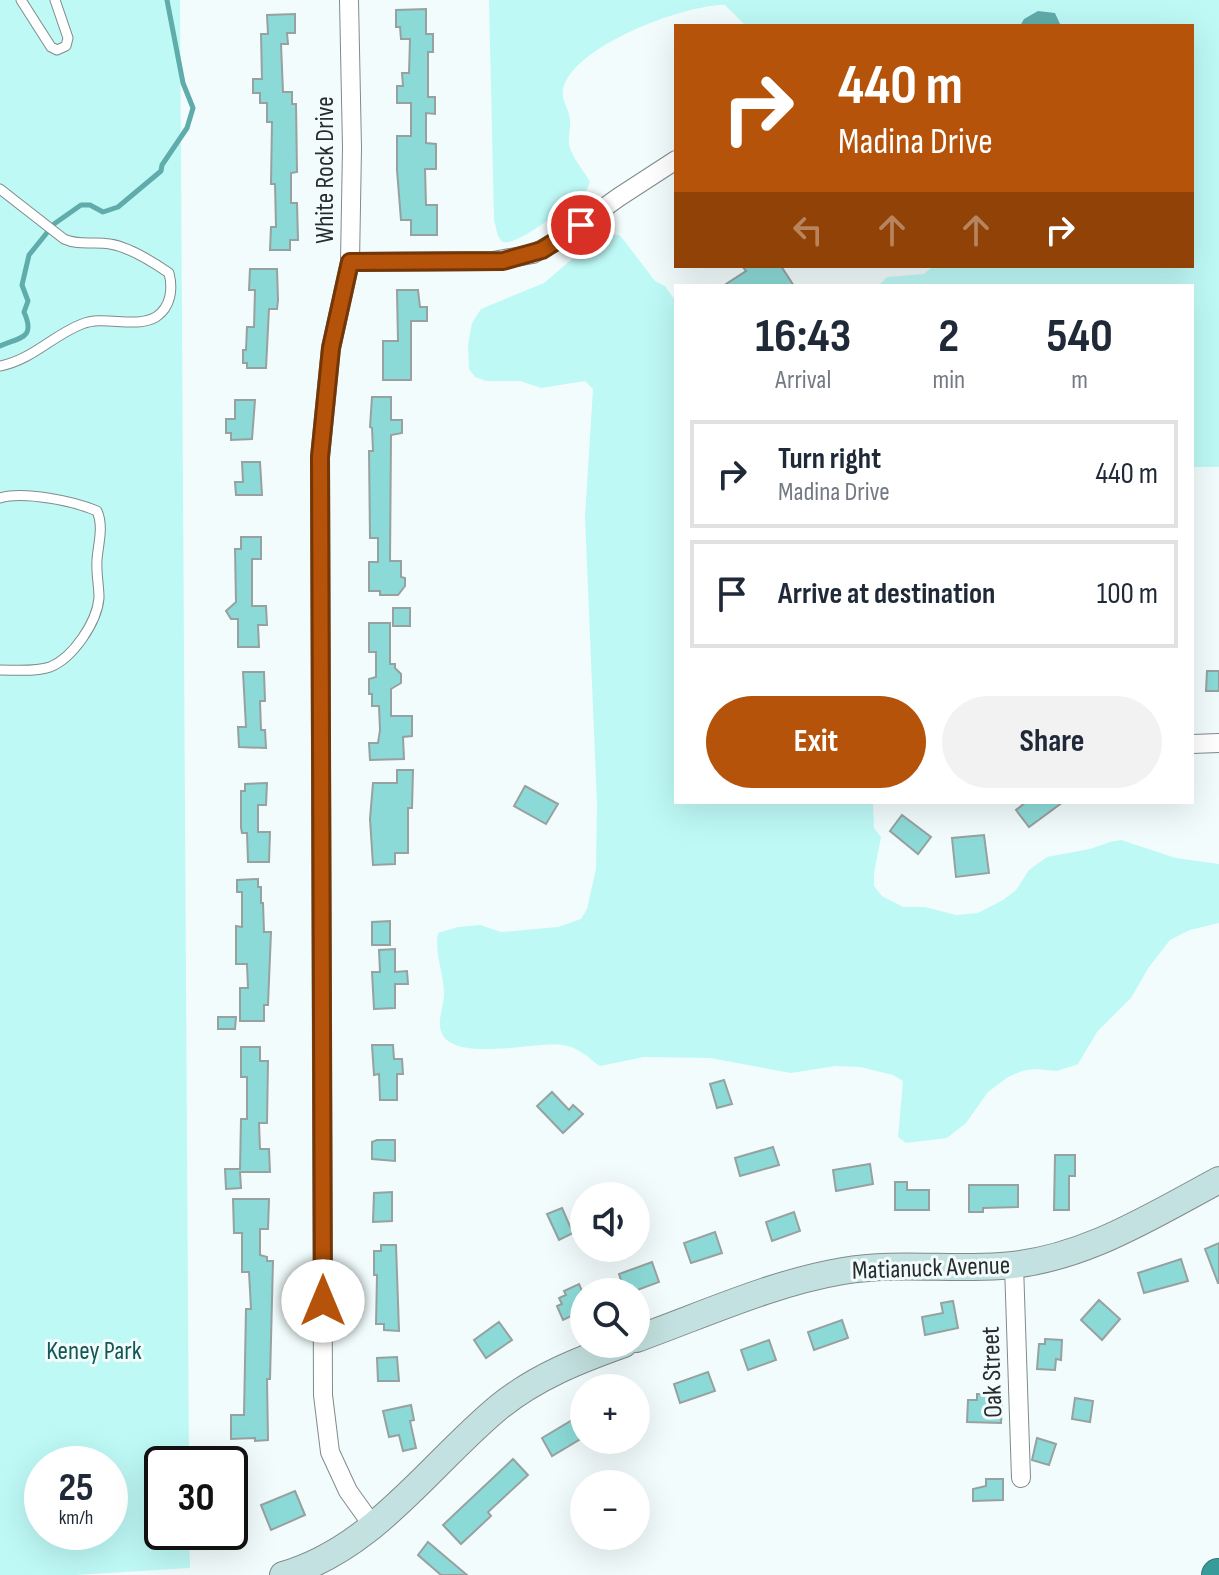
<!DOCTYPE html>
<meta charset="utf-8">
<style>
body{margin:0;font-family:"Sofia Sans Condensed",sans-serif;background:#f2f2f3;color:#1f2937;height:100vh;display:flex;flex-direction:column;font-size:30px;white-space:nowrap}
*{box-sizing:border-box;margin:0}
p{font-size:26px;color:#747a83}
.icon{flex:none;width:44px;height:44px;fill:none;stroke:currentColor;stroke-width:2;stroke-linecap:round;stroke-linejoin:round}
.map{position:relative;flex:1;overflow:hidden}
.panel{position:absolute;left:674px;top:284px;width:520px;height:520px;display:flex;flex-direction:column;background:#fff;border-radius:0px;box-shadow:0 8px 32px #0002}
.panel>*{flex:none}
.top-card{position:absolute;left:674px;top:24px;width:520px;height:244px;border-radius:0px;box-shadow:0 8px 32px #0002;background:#b45309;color:#fff;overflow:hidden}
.buttons{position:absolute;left:570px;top:1182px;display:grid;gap:16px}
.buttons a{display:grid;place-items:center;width:80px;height:80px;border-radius:50%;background:#fff;box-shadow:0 8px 32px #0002;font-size:40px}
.speed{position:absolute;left:24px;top:1446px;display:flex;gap:16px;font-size:40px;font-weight:700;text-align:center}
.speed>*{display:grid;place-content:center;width:104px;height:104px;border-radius:50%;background:#fff;box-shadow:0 8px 32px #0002;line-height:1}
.speed small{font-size:20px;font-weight:400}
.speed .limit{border:4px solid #111;border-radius:12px;background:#fff;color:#111}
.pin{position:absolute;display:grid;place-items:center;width:68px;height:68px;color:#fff;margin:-34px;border:4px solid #fff;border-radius:50%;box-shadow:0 2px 8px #0007}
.me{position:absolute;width:88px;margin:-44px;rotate:0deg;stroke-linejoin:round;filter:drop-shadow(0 0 6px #0008)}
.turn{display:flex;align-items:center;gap:28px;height:168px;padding:0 32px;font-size:36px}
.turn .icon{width:104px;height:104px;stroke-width:2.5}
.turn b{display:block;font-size:56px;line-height:68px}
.lanes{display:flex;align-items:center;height:76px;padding:0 32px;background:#0003;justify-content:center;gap:40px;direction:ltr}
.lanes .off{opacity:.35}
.eta{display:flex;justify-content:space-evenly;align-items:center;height:136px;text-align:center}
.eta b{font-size:48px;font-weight:700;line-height:56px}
.primary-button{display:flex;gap:16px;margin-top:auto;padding:16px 32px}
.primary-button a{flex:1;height:92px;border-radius:48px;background:#b45309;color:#fff;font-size:32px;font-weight:700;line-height:92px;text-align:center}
.primary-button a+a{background:#f2f2f3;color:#1f2937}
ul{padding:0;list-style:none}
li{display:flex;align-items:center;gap:24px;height:108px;margin:0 16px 12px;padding:0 16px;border:4px solid #e0e1e3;border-radius:0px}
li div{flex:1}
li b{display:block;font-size:30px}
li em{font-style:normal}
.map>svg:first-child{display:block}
</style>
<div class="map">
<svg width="1219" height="1575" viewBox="0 0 1219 1575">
<rect width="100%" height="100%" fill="#f2fcfc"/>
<!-- green -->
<path fill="#bef9f6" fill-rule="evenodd" d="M0,0H180L189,1464H162V1532H189L190,1568L76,1575H0ZM42,1464H110V1532H42Z
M489,0H1219V467H1192V286H878L887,277L924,274L933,266H1192V26H1061L1055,13L1020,26H746L725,5C686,4 571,46 563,90C561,100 569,109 570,119C571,127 568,136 569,144C571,156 584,171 590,182L585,193C572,203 521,242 508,242C501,243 502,241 498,236L494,220Z
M609,234L619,235L623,239L655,281L665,286L676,302V802H873L874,828L881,837L874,873V886L882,896L903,907H925L956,915L978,913L1003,900L1016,890L1029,870L1047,857L1090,849L1110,842L1121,840L1176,858L1219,864V923L1190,930L1170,940L1149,967L1131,998L1097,1032L1078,1064L1057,1071L1034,1069L1022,1071L1008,1077L988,1092L966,1123L947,1138L906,1143L898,1137L903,1081L893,1075L860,1067L836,1066L791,1073L710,1058L644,1057L600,1066C588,1058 579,1047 563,1045C536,1041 451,1064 441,1031C437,1020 444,1006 444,994C444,974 434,953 438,933L458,927L480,925L501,932L558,927L581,919L587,909L596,869L597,804L585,517L593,389L585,381L541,388L520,381H486L475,377L469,369L468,345L472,323L481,309L544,283L571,260Z"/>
<!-- water -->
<path fill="#5facaa" d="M1038,11L1055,13L1061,26H1020L1024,19Z"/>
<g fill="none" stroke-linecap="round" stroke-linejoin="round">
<!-- stream -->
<path stroke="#5facaa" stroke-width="5" d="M0,346C20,337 36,339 24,312L28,301L22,285L29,255L54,224L81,205H90L103,212L118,207L161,171L162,165L187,128L193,108L183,83L167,0"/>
</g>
<!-- building -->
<path fill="#8cdad7" stroke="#97a1a0" stroke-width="2" d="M426,9V34H433V52H428V97H435V114L426,113V143L436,144V169H425L426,205H437V235H411V220H401L397,170V136H411V103H397V86H403L402,73H409L410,39H401L400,27H396V10Z
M295,14V33H287L288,44H281L283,92H292V104H296L297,172L291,173V203H297L298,240H290V250H270L271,227H276L275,184H271L272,122H267V103H260V93H253V79H262L261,34H268L267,15Z
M742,266H781L794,286H723L746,271Z
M250,269H277L278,300L277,309H269L266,368H247V363H243V350H246L247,327H254L255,290H249Z
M397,290H418L420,307H427V321H411V380H383V341H398Z
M372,397H391V420H402V433L391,435L390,561H401V577L405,578V586L398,595H380V591H369V562H378V538H370L369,451H373L372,428L370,427Z
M235,400H255L252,439L231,440V433H226V419H235Z
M242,462H260L262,495H236L235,482H243Z
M241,537H261V559H252V606H266L267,625H258L259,647H238V619H231L226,611L236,602L235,549H241Z
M393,608H410V626H393Z
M369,623H390V664H395V668L401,674V683L391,689V716H412V736L403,737L404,759L370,760L369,743H378L380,730L379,706H372V694H369V679L376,677V652H369Z
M1207,671H1219V691H1206Z
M243,672H264L265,701H260L261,730H265L266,748L239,747L238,727H246Z
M397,770H413L412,808H408V853H395V864L373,865L370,819L373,783H397Z
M267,783L266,805H258V832H270L269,862H248L247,833H242L241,828V791H245V784Z
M525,786L558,804L546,824L514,806Z
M1026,802H1063L1029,827L1016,810Z
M902,815L931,837L918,854L890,831Z
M984,835L989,873L956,877L952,838Z
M258,879V887H261V903H263L264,932H271L268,1005H264V1021H240V988H248L247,964H236V926L242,927V892H237V880Z
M390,921V945H372V922Z
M395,949V972L407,971L408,984H395V1008L374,1009L372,972H380L379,950Z
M218,1017H236L235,1029H218Z
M372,1045H393L394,1059H402L403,1074H397V1100H380L379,1074L374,1075Z
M241,1047H260V1061H268L267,1123H259L260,1149H269L270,1172H240L241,1188L226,1189L225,1169H240L241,1119H247V1077H241Z
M724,1080L732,1104L717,1108L710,1084Z
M552,1092L569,1110L573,1105L583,1114L563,1133L537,1106Z
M377,1140H395V1161L372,1159V1142Z
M773,1147L779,1165L740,1176L735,1158Z
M1055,1155H1075V1176H1069V1210H1054Z
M870,1164L873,1184L836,1191L833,1170Z
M895,1182H907V1190H929V1210H895Z
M969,1185H1018V1207L983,1208V1212H969Z
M392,1192V1221L373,1222L374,1193Z
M233,1199H269L268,1229H260V1255L267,1257V1261H273L270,1379H267L268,1440L255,1441V1438L231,1439V1415H244L246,1309H251L249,1272H242V1233H234Z
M562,1208L573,1233L559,1240L547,1214Z
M794,1212L800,1231L772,1241L766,1222Z
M715,1232L722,1253L691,1263L684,1243Z
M1219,1243V1283H1218L1205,1249Z
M381,1245H396L399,1331L384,1330V1324H376L377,1275H374V1251H381Z
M1181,1259L1188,1281L1144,1293L1138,1273Z
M652,1262L659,1282L632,1292H625L619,1274Z
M579,1284L584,1296V1310L563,1320L557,1306L562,1304L559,1298L566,1295L564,1291Z
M1099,1300L1120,1319L1102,1340L1081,1320Z
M953,1301L958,1328L925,1335L922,1317L943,1313L941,1303Z
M842,1320L848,1338L814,1350L808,1332Z
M499,1322L512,1340L486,1358L474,1340Z
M1045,1339L1062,1340L1061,1360L1056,1359L1055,1370L1037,1369L1039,1344H1045Z
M769,1340L776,1360L748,1370L741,1350Z
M397,1357L399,1381H378L377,1358Z
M708,1372L715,1391L680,1403L674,1384Z
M977,1394L996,1395V1405H1002L1001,1423L967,1422L968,1400H977Z
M1075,1398L1093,1401L1090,1422L1072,1419Z
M411,1405L414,1420L410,1421L416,1448L403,1451L399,1435L389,1437L383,1411Z
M574,1419L584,1437L552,1456L542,1438Z
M1037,1438L1056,1444L1049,1465L1032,1460Z
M513,1459L528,1475L488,1512L491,1516L461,1544L443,1525Z
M986,1479H1003V1500L973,1501V1489L986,1486Z
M295,1491L305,1515L271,1530L261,1505Z
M428,1542L448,1559L467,1575H441L418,1555Z"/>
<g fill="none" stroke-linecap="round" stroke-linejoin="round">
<!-- lane casing -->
<g stroke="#818b8a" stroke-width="11">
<path id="lane" d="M21,0L51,47L57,50L66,46L68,38L55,0
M0,189L64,239C79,246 94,241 110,244C129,247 153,262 169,273C173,289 171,307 156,317C135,329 105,315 82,324C53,335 32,360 0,366
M0,498C24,491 74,501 97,511C104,527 98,544 97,560C96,573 99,585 99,598C97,622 73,658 50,667C35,672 16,670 0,670"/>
</g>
<!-- street casing -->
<g stroke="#818b8a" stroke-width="20">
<path id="street" d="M349,0L352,148L350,262L331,348L320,457L323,1395L330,1452L348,1491L373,1526
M350,262L493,261L533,254L559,240L619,197L676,160
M1192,744L1219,743
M1014,1265L1021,1478"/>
</g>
<!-- secondary casing -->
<g stroke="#818b8a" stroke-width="28">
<path id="secondary" d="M636,1339C703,1315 772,1283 843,1271C896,1262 948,1270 1001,1266C1081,1261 1150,1217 1219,1180
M283,1575C374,1549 429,1465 499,1407C536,1377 579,1360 624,1344"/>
</g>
<!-- highway casing -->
<g stroke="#327573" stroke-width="34">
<path id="highway" d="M1218,1575H1219"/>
</g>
<!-- lane -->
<use href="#lane" stroke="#fff" stroke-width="9"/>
<!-- street -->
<use href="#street" stroke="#fff" stroke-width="18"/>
<!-- secondary -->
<use href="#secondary" stroke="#c3e1e0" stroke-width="26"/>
<!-- highway -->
<use href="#highway" stroke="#379c99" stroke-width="32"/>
</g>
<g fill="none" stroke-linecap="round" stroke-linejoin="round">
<!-- route casing -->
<g stroke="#753606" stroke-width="20">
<path id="route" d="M323,1301L320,457L331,348L350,262L503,261L542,250L581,225"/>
</g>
<!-- route -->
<use href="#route" stroke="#b45309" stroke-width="14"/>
</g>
<g text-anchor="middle" stroke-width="6" stroke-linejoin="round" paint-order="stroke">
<!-- street labels -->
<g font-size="26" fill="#282c2c" stroke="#f2fcfc">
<text transform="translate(324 170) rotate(-90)" y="9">White Rock Drive</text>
<text transform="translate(931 1267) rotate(-2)" y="9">Matianuck Avenue</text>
<text transform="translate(991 1372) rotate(-92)" y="9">Oak Street</text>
</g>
<!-- park labels -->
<g font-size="26" fill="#125655" stroke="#f2fcfc">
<text x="94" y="1359">Keney Park</text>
</g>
</g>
</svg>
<div class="buttons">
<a><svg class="icon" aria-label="sound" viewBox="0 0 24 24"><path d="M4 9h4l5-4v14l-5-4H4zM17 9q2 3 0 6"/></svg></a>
<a><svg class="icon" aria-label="search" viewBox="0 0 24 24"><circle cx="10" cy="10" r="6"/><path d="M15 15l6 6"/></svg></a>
<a>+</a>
<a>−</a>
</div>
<div class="speed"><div>25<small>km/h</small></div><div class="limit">30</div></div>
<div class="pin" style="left:581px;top:225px;background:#d93025"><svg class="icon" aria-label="arrive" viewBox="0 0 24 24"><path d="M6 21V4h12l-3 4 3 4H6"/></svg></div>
<svg class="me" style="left:323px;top:1301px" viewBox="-20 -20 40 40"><circle r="19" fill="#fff"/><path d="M0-13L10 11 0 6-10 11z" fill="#b45309"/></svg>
<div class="top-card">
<div class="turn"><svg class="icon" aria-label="right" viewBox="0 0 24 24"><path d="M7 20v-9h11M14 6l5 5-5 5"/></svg><div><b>440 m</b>Madina Drive</div></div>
<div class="lanes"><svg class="icon off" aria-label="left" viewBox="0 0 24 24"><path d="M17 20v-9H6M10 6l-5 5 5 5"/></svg><svg class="icon off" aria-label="ahead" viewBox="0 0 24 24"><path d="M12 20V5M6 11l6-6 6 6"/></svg><svg class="icon off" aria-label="ahead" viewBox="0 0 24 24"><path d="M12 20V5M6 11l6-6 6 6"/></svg><svg class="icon" aria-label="right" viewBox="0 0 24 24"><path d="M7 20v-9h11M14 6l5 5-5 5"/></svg></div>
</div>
<section class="panel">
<div class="eta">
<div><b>16:43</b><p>Arrival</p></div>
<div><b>2</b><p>min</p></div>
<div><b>540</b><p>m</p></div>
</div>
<ul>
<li><svg class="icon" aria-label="right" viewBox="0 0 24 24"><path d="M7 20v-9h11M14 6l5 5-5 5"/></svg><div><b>Turn right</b><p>Madina Drive</p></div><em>440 m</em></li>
<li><svg class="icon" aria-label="arrive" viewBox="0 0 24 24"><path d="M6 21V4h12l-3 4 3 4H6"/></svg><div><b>Arrive at destination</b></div><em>100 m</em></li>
</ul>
<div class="primary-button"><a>Exit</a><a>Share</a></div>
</section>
</div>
